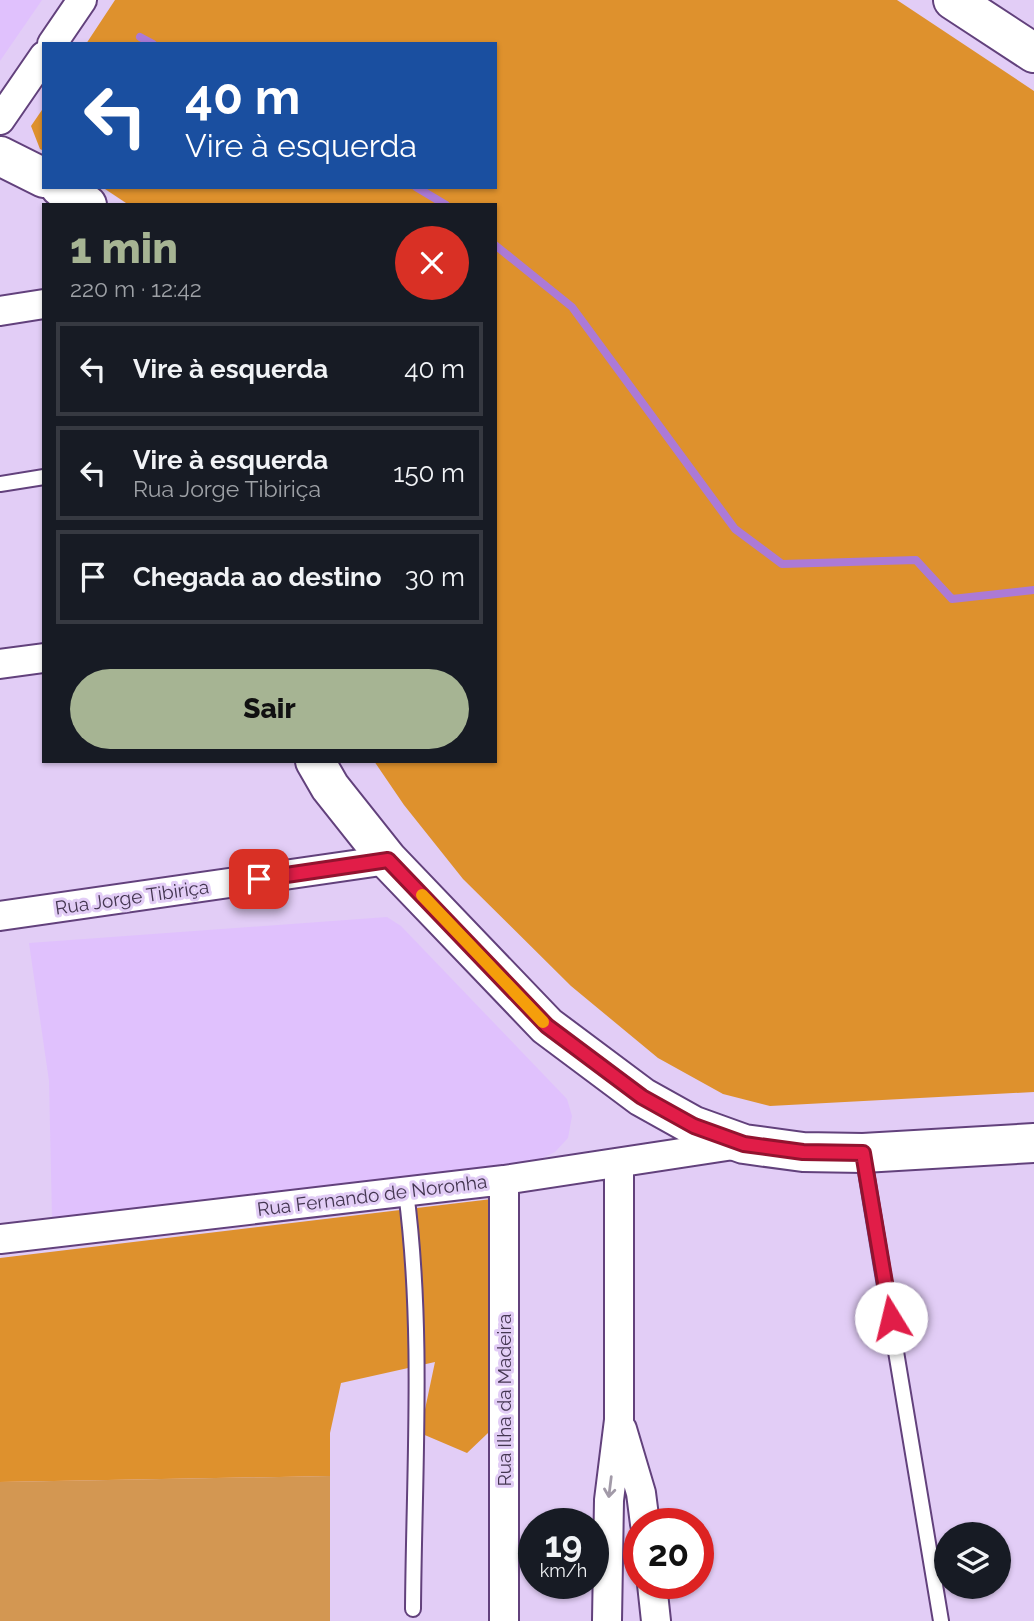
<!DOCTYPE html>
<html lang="pt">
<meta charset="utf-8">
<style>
body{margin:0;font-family:Raleway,sans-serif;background:#242831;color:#f1f3f6;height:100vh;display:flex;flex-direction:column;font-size:26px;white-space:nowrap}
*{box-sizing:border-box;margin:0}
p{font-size:23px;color:#9ea1a6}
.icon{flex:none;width:38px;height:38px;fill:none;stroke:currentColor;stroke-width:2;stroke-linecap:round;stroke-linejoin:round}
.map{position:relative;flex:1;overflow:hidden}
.panel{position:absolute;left:42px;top:203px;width:455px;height:560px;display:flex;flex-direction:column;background:#171b24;border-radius:0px;box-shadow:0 2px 5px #0004}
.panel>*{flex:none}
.hud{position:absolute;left:42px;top:42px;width:455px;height:147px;border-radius:0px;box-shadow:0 2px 5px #0004;background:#1a4fa0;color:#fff;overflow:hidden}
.buttons{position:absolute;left:934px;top:1522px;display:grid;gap:14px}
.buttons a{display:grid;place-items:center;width:77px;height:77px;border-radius:50%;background:#171b24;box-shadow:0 2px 5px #0004;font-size:35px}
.speed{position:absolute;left:518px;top:1508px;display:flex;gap:14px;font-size:35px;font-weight:700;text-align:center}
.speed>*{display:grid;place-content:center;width:91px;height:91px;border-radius:50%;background:#171b24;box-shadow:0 2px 5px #0004;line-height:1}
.speed small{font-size:18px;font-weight:400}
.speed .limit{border:10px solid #d22;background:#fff;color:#111}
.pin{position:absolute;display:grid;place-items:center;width:60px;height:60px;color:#fff;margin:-30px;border-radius:14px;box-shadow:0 4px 10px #0006}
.me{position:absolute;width:77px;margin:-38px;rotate:351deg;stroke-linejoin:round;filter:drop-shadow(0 0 5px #0008)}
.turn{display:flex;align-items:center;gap:24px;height:147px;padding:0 28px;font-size:32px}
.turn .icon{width:91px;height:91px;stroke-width:2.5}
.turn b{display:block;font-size:49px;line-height:60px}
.round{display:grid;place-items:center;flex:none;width:74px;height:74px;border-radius:37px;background:#242831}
.head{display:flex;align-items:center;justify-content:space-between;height:119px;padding:0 28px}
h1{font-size:42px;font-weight:800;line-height:52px;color:#a6b493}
.action{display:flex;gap:14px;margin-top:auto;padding:14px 28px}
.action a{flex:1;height:80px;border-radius:42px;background:#a6b493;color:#111;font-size:28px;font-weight:800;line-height:80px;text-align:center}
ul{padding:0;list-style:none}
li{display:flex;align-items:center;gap:21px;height:94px;margin:0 14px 10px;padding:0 14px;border:4px solid #363941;border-radius:0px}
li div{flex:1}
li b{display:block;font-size:26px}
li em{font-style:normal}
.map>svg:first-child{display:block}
</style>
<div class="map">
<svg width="1034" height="1621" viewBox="0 0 1034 1621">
<rect width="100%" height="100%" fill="#e2cdf6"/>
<!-- built -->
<path fill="#e0c1fd" d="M0,0H42L0,61Z
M387,917L401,926L567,1099L572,1116L568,1138L555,1152L536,1161L52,1218L49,1081L29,943Z"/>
<!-- green -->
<path fill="#d39752" d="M330,1476V1621H0V1482Z"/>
<!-- forest -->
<path fill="#de912d" d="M115,0H897L1034,91V1092L770,1106L723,1094L658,1058L571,986L463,879L404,805L374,761H495V205H129L102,187H495V44H86Z
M44,107V151L40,149L31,126Z
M492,1199L488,1433L467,1453L420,1433L435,1362L341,1383L330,1433V1476L0,1482V1258Z"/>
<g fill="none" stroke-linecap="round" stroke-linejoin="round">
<!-- stream -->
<path stroke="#ac7ad6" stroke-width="8" d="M140,37L153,44
M416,187L446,205
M495,245L572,307L735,529L782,564L916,560L952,599L1034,590"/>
<!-- lane casing -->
<g stroke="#62417c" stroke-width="18">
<path id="lane" d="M0,484L44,477
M863,1154L941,1621
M406,1192C424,1329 414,1471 413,1609"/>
</g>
<!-- street casing -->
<g stroke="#62417c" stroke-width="32">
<path id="street" d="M52,44L82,0
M0,120L44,56
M0,311L44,304
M0,664L44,658
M0,916L388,860
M0,1239L504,1180L740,1144
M622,1429L641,1493L645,1524
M652,1584L656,1621
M504,1621V1180
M607,1621L609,1500L619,1420V1163"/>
</g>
<!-- secondary casing -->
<g stroke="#62417c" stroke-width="42">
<path id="secondary" d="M953,0L1034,53
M0,156L44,178
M60,187L87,205
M315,761L330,787L388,860L547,1026L642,1097L694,1126L744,1144L803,1152L863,1153L1034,1143"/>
</g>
<!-- lane -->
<use href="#lane" stroke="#fff" stroke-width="14"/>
<!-- street -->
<use href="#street" stroke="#fff" stroke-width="28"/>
<!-- secondary -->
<use href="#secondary" stroke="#fff" stroke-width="38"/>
</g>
<!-- one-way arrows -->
<defs><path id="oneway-shaft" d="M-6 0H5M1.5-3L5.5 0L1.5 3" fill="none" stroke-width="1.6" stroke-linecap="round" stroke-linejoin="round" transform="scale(1.75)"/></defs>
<use stroke="#a29aa8" href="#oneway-shaft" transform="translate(610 1487) rotate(97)"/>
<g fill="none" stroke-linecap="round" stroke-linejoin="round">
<!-- route casing -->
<g stroke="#92132f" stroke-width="18">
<path id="route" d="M259,879L388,860L547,1026L642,1097L694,1126L744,1144L803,1152L863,1153L891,1318"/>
</g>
<!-- route -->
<use href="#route" stroke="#e11d48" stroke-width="12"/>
<!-- slow -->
<path stroke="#f59e0b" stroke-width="12" d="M422,895L543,1022"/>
</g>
<g text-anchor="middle" stroke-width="6" stroke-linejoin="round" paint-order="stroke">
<!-- street labels -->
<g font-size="19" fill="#443651" stroke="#e2cdf6">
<text transform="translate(132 897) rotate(-8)" y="7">Rua Jorge Tibiriça</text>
<text transform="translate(372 1195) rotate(-7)" y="7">Rua Fernando de Noronha</text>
<text transform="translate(504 1400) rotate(-90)" y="7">Rua Ilha da Madeira</text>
</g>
</g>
</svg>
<div class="buttons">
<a><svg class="icon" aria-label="layers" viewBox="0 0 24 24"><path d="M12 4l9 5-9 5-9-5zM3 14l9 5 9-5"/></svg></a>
</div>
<div class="speed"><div>19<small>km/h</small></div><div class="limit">20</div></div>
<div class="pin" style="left:259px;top:879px;background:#d93025"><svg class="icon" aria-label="arrive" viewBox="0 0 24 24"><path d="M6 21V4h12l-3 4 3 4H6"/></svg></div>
<svg class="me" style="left:891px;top:1318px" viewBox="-20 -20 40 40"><circle r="19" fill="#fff"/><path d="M0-13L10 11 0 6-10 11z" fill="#e11d48"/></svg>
<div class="hud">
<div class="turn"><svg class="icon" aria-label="left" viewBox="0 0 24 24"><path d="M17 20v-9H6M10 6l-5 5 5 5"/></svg><div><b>40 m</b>Vire à esquerda</div></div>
</div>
<section class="panel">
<div class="head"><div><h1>1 min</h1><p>220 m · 12:42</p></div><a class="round" style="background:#d93025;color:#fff"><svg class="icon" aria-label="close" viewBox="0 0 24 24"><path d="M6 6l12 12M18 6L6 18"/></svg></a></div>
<ul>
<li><svg class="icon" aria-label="left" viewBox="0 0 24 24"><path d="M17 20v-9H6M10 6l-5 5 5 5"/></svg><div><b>Vire à esquerda</b></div><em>40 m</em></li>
<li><svg class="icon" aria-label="left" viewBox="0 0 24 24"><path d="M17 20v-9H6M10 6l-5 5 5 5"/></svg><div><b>Vire à esquerda</b><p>Rua Jorge Tibiriça</p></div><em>150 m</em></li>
<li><svg class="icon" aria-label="arrive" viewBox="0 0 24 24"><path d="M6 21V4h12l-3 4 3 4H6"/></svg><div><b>Chegada ao destino</b></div><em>30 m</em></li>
</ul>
<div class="action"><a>Sair</a></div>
</section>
</div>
